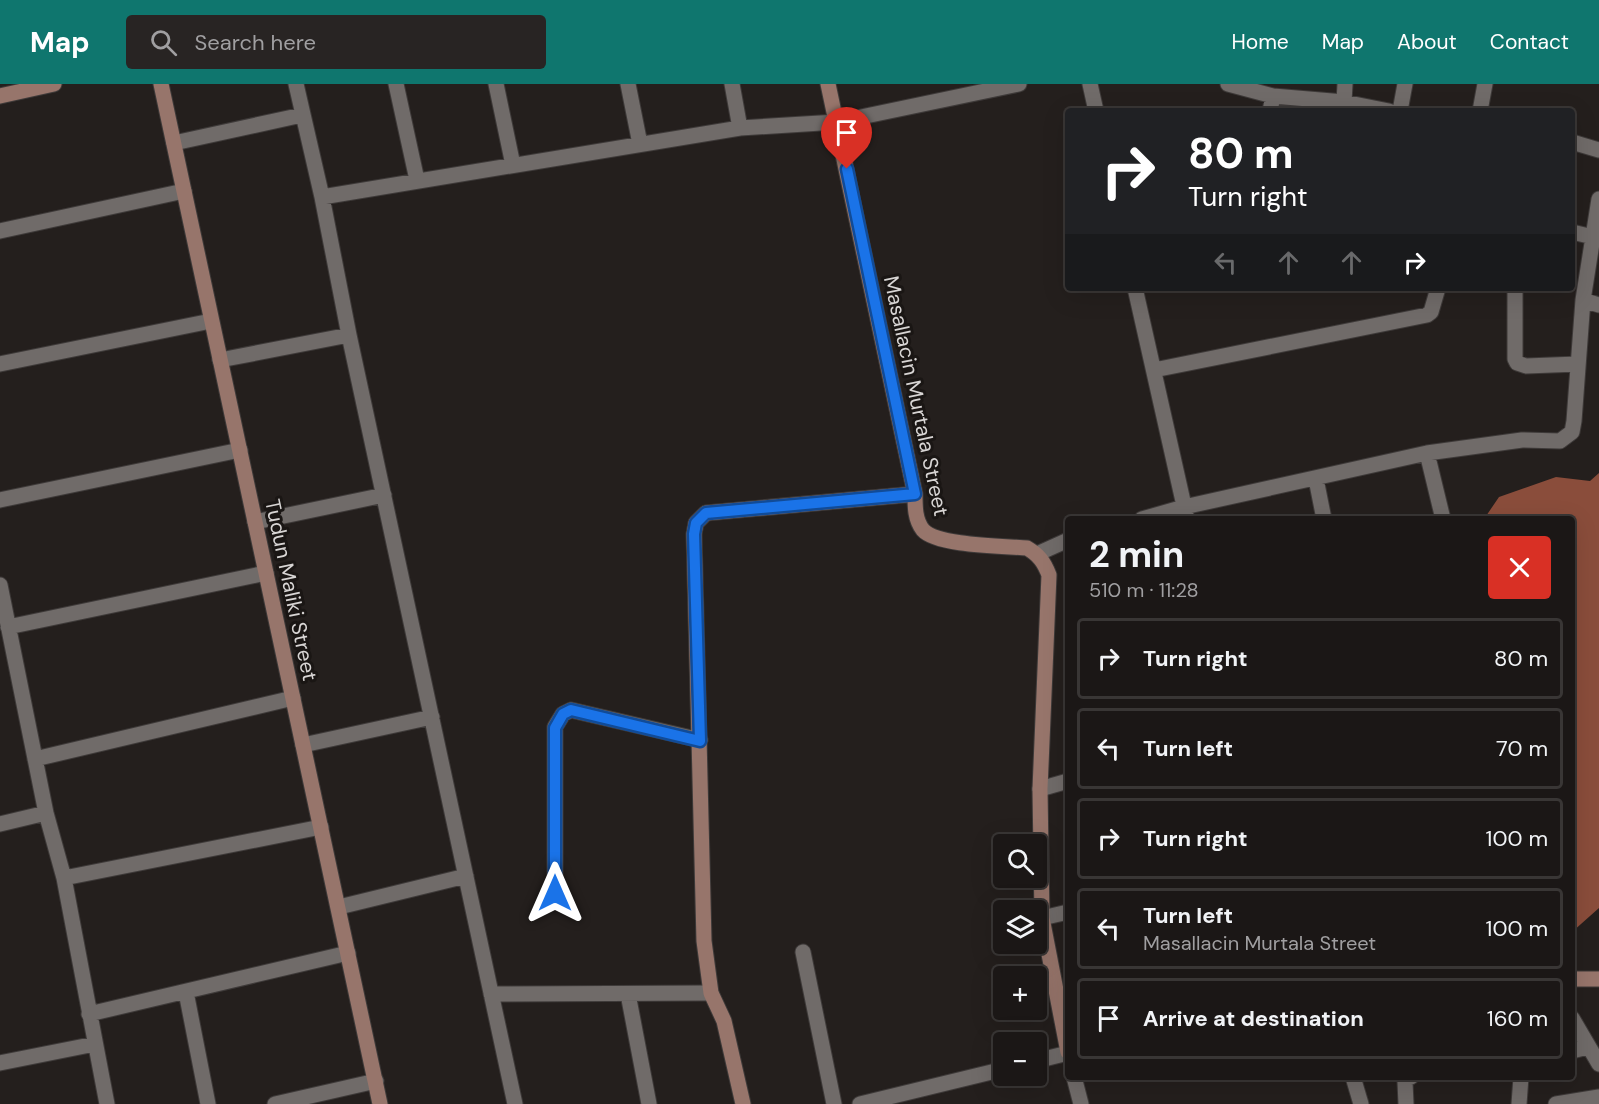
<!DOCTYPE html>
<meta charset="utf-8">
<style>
body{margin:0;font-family:"DM Sans",sans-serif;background:#282423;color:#f1f3f6;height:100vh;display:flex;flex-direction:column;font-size:22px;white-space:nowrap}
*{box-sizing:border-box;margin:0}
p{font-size:20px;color:#a09fa1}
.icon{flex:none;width:33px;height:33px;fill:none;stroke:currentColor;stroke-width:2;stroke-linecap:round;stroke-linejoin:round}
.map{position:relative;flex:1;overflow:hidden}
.side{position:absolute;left:1065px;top:432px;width:510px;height:564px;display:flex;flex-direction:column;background:#1b1716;border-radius:6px;box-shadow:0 6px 24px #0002,0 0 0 2px #393635}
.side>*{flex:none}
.guide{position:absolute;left:1065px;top:24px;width:510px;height:183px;border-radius:6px;box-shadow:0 6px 24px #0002,0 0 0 2px #393635;background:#202124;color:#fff;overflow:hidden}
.buttons{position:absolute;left:993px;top:750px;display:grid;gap:12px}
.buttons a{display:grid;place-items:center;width:54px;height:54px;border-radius:6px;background:#1b1716;box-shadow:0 6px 24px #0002,0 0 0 2px #393635;font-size:30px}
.pin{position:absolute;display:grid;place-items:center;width:51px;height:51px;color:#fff;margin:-62px -26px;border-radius:50% 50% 50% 0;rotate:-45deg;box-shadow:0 0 6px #0007}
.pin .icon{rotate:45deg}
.me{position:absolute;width:66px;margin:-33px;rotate:0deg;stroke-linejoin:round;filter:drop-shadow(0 0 4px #0008)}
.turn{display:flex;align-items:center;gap:21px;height:126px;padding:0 24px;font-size:27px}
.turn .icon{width:78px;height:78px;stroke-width:2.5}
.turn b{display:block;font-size:42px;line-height:51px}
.lanes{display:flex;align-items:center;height:57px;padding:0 24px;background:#0003;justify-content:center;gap:30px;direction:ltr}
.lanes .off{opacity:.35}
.round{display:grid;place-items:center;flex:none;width:63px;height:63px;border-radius:6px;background:#282423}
.summary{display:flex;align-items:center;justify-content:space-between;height:102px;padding:0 24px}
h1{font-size:36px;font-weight:700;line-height:45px}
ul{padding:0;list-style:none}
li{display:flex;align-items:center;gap:18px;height:81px;margin:0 12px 9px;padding:0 12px;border:3px solid #393635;border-radius:6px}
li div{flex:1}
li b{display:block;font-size:22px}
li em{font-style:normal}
header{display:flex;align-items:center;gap:36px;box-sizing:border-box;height:84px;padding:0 30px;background:#0f766e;color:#fff}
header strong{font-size:28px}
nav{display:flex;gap:33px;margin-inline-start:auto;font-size:21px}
.search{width:420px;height:54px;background:#282423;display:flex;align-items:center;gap:15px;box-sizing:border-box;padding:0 21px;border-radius:6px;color:#a09fa1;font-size:22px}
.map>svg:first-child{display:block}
</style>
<header>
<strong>Map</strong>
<div class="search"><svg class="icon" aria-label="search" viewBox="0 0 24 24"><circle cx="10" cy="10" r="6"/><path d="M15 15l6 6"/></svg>Search here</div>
<nav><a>Home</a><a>Map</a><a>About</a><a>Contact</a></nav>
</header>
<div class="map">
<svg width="1599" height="1020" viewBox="0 0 1599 1020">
<rect width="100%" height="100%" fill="#241f1d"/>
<!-- water -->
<path fill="#8a4d3b" d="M1599,389V824L1572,848V435H1484L1499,413L1556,393L1590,397Z"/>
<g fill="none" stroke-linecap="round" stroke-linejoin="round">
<!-- street casing -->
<g stroke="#3e3a39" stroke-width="17">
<path id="street" d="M296,0L322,113L349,251L515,1020
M396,0L417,96
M496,0L513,81
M628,0L640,60
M732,0L740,44
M1090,0L1096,27
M1228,0L1273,12
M1345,0L1344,18L1389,27
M1270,27L1273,12L1344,18
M1400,27L1405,0
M1480,27L1485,0
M1572,58L1599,66
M174,59L302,31
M322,113L740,44L837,38L1019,0
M0,147L184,107
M1572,148L1593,153
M1135,204L1187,435
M1515,204V275L1517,279L1526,282L1578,280
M1583,216L1599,221
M220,276L349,251
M0,280L211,237
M1154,286L1427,231L1431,228L1438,204
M1427,369L1443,435
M1316,395L1324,435
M0,416L240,366
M1142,435L1184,423L1427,369L1522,356L1560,357L1572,348L1574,337L1583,216L1599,115
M255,438L384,411
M1037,470L1068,456
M0,501L46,729L64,794L107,1020
M8,543L266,489
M303,661L432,633
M35,675L293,614
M1040,705L1068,697
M0,740L46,729
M64,794L321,743
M555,809V643L563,630L571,626L700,656
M339,823L466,792
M1042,834L1068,828
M803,868L834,1020
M186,908L208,1020
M491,910L711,909
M628,910L649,1020
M89,930L348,869
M1572,934L1599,980
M1572,967L1588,963
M1036,977L1068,969
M0,979L95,960
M1074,993L1081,1020
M1353,993L1361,1020
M275,1020L376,997
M860,1020L1004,985
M1406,1020L1405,998L1408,993H1411
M1519,1020L1521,993
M1556,1020L1599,1013"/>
</g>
<!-- secondary casing -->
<g stroke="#3e3a39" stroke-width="17">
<path id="secondary" d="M161,0L380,1020
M828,0L915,410C915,423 915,436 923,446C937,462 1005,462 1027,464C1039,471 1044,478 1049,491L1040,705L1042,834L1068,968
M0,12L54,0
M1572,895H1599
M743,1020L724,937L711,909L704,857L694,450L696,439L706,429L915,410"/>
</g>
<!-- street -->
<use href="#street" stroke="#706b69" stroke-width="15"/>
<!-- secondary -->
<use href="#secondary" stroke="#97756b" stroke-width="15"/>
</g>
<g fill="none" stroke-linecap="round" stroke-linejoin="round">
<!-- route casing -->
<g stroke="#114b97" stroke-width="15">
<path id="route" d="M555,809V644L563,630L571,626L700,657L694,450L696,439L706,429L915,410L847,85"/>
</g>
<!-- route -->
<use href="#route" stroke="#1a73e8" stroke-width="10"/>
</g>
<g text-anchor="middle" stroke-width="6" stroke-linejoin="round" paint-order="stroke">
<!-- street labels -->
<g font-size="21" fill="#d8d5d4" stroke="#1a1614">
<text transform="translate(916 312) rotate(78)" y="7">Masallacin Murtala Street</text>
<text transform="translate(291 506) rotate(78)" y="7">Tudun Maliki Street</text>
</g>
</g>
</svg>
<div class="buttons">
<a><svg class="icon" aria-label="search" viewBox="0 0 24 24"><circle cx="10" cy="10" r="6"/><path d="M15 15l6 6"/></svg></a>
<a><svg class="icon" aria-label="layers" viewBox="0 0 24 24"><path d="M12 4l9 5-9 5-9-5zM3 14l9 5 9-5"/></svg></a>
<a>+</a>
<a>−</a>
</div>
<div class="pin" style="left:847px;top:85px;background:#d93025"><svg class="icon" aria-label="arrive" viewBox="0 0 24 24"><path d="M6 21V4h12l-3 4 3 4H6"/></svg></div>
<svg class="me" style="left:555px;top:809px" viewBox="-20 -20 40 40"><path d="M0-17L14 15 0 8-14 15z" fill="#1a73e8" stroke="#fff" stroke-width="4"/></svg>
<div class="guide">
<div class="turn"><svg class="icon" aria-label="right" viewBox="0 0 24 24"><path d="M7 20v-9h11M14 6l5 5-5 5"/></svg><div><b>80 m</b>Turn right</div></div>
<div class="lanes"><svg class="icon off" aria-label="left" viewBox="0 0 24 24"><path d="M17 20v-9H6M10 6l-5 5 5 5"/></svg><svg class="icon off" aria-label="ahead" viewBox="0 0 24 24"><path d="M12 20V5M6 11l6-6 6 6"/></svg><svg class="icon off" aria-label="ahead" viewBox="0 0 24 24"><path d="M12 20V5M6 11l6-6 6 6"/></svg><svg class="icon" aria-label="right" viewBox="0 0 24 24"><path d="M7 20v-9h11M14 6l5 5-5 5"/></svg></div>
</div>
<section class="side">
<div class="summary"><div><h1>2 min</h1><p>510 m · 11:28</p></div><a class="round" style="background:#d93025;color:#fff"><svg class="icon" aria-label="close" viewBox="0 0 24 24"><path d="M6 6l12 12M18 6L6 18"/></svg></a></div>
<ul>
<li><svg class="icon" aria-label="right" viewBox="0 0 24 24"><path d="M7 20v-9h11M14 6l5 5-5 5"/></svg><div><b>Turn right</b></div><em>80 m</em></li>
<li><svg class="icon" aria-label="left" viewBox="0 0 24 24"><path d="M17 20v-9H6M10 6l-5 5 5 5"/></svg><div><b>Turn left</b></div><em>70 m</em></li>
<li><svg class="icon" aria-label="right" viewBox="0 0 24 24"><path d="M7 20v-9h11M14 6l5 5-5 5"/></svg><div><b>Turn right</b></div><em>100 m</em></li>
<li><svg class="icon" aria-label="left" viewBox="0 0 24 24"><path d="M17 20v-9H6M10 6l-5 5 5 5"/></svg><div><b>Turn left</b><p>Masallacin Murtala Street</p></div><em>100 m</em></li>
<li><svg class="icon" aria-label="arrive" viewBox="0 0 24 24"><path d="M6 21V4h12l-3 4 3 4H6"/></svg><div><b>Arrive at destination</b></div><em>160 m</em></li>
</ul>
</section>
</div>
